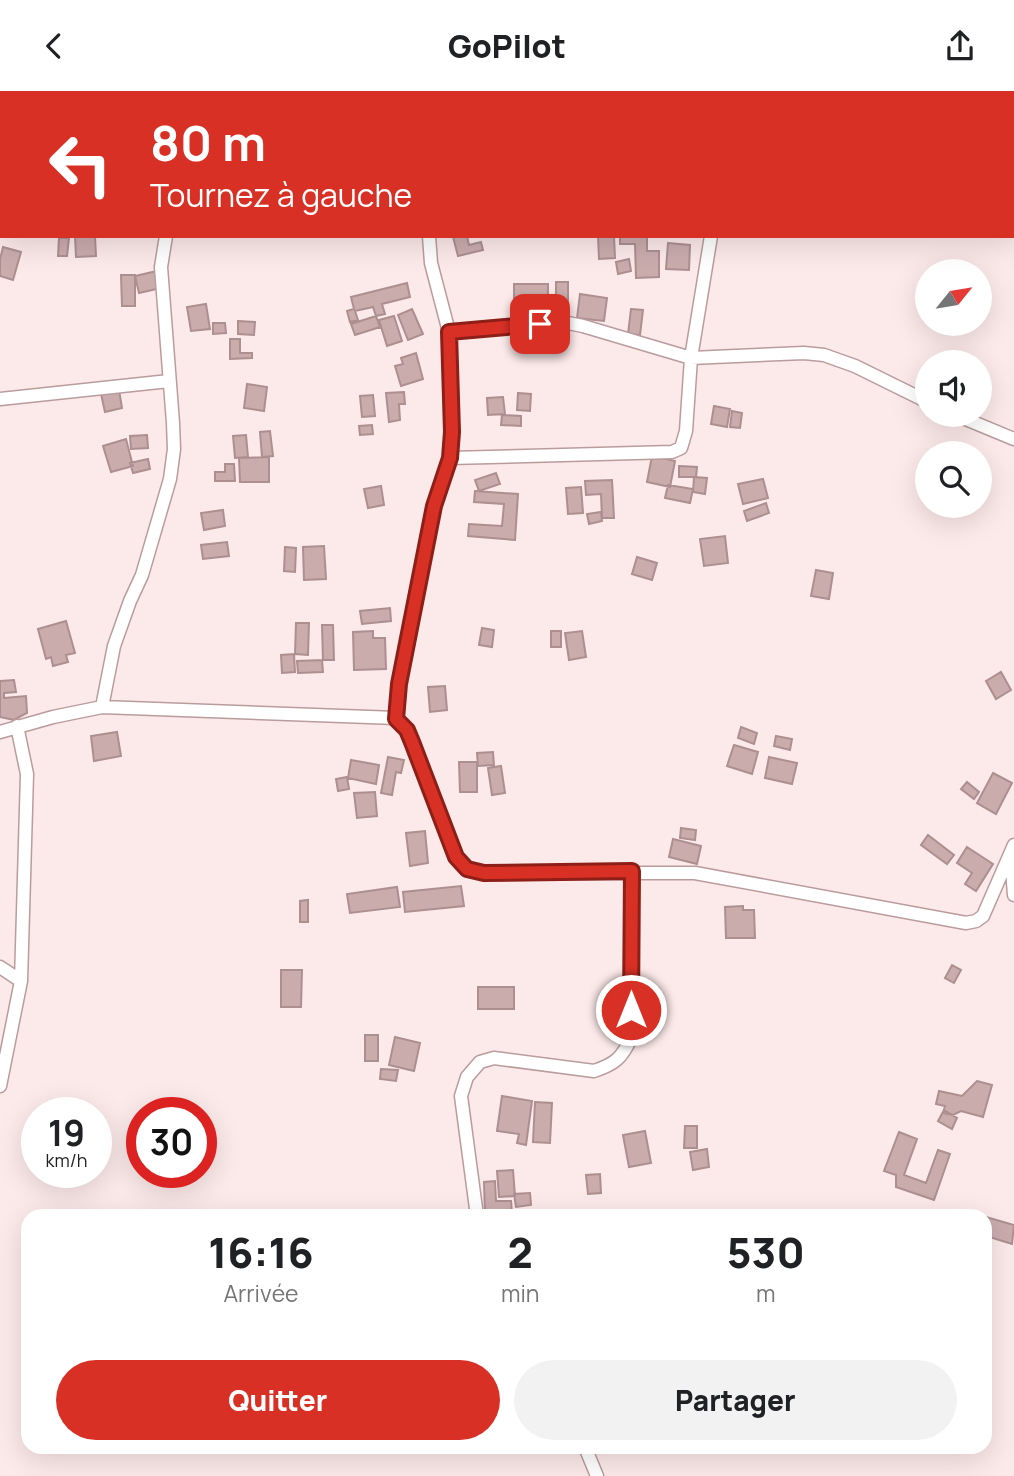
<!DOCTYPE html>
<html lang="fr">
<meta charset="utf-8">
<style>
body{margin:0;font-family:Manrope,sans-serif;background:#f2f2f2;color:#202124;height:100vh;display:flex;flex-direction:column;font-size:26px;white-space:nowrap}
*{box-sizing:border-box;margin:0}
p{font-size:23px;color:#757577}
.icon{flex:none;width:38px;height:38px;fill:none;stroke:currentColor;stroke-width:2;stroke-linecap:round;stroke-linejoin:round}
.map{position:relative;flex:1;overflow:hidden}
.details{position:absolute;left:21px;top:1118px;width:971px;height:245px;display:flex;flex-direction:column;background:#fff;border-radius:21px;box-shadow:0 7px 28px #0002}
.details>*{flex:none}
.guide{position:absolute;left:0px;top:0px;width:1015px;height:147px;box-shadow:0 7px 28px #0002;background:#d93025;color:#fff;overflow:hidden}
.needle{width:46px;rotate:60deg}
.buttons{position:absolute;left:915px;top:168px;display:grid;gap:14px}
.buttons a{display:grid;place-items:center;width:77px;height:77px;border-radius:50%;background:#fff;box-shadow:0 7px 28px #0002;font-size:35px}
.speed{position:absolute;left:21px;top:1006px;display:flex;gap:14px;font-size:35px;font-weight:700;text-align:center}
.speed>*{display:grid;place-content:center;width:91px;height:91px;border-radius:50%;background:#fff;box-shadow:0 7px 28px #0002;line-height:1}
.speed small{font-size:18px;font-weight:400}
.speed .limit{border:10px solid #d22;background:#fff;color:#111}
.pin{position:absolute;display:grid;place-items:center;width:60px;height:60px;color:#fff;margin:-30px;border-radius:14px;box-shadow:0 4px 10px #0006}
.me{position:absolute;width:77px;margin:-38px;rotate:0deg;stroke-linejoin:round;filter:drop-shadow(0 0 5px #0008)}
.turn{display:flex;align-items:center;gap:24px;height:147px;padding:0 35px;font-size:32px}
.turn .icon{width:91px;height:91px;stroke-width:2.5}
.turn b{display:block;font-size:49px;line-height:60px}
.eta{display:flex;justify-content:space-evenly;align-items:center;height:119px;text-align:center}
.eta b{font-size:42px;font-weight:800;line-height:49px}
.button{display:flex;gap:14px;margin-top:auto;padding:14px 35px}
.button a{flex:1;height:80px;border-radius:42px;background:#d93025;color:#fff;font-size:28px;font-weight:800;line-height:80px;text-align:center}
.button a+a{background:#f2f2f2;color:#202124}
header{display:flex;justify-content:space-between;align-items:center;height:91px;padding:0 35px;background:#fff;font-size:32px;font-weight:800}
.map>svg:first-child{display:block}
</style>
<header><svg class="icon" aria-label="back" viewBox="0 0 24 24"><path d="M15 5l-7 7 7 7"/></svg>GoPilot<svg class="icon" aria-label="share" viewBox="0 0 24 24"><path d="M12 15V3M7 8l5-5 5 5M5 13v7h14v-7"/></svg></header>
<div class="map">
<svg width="1014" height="1385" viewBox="0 0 1014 1385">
<rect width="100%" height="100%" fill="#fce9e9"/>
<!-- building -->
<path fill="#caacad" stroke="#ad8f90" stroke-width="2" d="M75,145H95L96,165L76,166Z
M467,145L469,154L481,151L483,159L458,165L453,146Z
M598,145H614L615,167L599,168Z
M620,145H647V160H659V186L636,187L635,153H620Z
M59,147H69L67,165H58Z
M668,152L690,154L689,179L666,178Z
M3,156L21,161L13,189L0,185V168Z
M629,168L631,180L618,183L616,171Z
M157,180L161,197L139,202L135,185Z
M121,184H135V215H122Z
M556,191H568V214H556Z
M407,192L410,206L382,213L385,223L376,225L373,216L355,220L358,229L350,231L347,220L354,218L351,206Z
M514,193H548V218H514Z
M580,203L607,207L604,230L577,227Z
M206,213L210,238L191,240L187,216Z
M412,218L423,243L408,249L398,224Z
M631,218L643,219L640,244L628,243Z
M376,225L380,236L355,244L351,233Z
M394,225L402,250L387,255L379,229Z
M238,230L255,231L254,244L238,243Z
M213,232H225L226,242L213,243Z
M230,248H240V262H252V267L230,268Z
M416,262L423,288L401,295L395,275L403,273L401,267Z
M247,293L267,296L264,320L244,317Z
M119,299L122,317L105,321L101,303Z
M404,301L405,313H399L400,329L389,331L386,302Z
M518,302L531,303L530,320L517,319Z
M373,304L375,325L362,326L360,305Z
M503,306L505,323L488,324L487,307Z
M714,315L730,318L727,336L711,333Z
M732,320L742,322L740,337L730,336Z
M502,324L521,325V335L501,334Z
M372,334L373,343L360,344L359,335Z
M270,340L273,365L262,366L260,341Z
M147,344L148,357L131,358L130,345Z
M246,344L248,366L235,367L233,345Z
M126,348L133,375L111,381L103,355Z
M652,365L675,370L670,396L647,391Z
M269,366V391H240L239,367Z
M148,368L150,378L133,382L130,372Z
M225,373H234L235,390H215V381H225Z
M679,375L697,376L696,386H679Z
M496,382L500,393L479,400L475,389Z
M694,386L707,387L705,403L693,401Z
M763,388L768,407L743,413L738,393Z
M612,389L614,427H602L601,403L586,404L585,390Z
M668,394L693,398L690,412L665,407Z
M381,395L384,414L368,417L364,398Z
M581,396L583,422L568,423L566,397Z
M475,400L518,403L515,449L468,445L469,433L502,435L504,413L474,411Z
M766,412L769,422L747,430L744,420Z
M223,419L225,435L204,439L201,422Z
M601,421L602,430L589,433L587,423Z
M725,445L728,472L704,475L700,448Z
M227,451L229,465L203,468L201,454Z
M324,455L326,488L304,489L303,456Z
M285,456L296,457L295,481L284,480Z
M637,466L657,472L652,489L632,483Z
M816,479L833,482L829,508L811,505Z
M390,517L391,530L362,533L360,520Z
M66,530L75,562L66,564L68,571L53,575L51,566L46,568L38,538Z
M296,532H309L308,564L295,563Z
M322,534H333L334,569H323Z
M482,537L494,539L492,556L479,554Z
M373,540V547H385L386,578L354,579L353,541Z
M551,540H561V556H551Z
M582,540L586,566L569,569L565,542Z
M294,563L295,581L282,582L281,564Z
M322,569L323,581L298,582L297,570Z
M1001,581L1011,599L996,608L986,590Z
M14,589L16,601L4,602V607L26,605L27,622L14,629L0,626V590Z
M445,595L447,619L430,621L428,596Z
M741,636L757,642L754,653L738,647Z
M117,641L121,665L94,670L91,645Z
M776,645L792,648L790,659L774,655Z
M734,654L758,661L752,683L727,675Z
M493,661L494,674L478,675L477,662Z
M388,666L404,669L401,682L396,681L392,704L381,702Z
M769,666L797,672L792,693L765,687Z
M351,669L379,674L376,693L348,687Z
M459,671H477V701H460Z
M501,675L505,702L492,704L488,677Z
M993,682L1012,692L996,723L977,712Z
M347,686L349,698L338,700L336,688Z
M967,691L979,701L974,708L961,698Z
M375,701L377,725L357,727L354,702Z
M681,737L696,739L695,749L680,747Z
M425,740L428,772L410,775L406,742Z
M928,744L954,764L947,773L921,754Z
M673,748L701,755L697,773L669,766Z
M967,756L993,773L976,800L965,793L972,782L957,772Z
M461,795L464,815L405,821L403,801Z
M397,796L400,816L350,822L347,803Z
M308,809V831H300V810Z
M743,815V819H754L755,847H726L725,816Z
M952,874L961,879L954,892L945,887Z
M281,879H302L301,916H281Z
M478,896H514V918H478Z
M365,944H378V970H365Z
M395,946L420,952L414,980L389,974Z
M381,978L398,979L396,990L380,988Z
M977,990L992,994L983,1026L961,1020L953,1024L943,1022L945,1015L936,1013L939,1000L962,1005Z
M502,1005L532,1010L526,1054L517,1052L519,1043L497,1040Z
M535,1011L552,1012L550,1052L533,1051Z
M944,1019L957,1027L952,1038L938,1030Z
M685,1035H697V1057H684Z
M645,1040L651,1072L629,1076L623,1044Z
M899,1041L917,1048L904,1084L926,1092L938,1059L950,1063L934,1109L896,1096V1084L884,1080Z
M707,1058L709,1076L693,1079L690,1061Z
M513,1079L515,1105L499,1106L497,1080Z
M600,1083L601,1102L588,1103L586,1084Z
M495,1090L496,1110H511L512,1122L485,1123L484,1091Z
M530,1102L531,1114L516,1116L514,1103Z
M986,1126L1014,1134L1012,1153L986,1145Z"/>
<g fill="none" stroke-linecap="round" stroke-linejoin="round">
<!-- street casing -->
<g stroke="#ba9c9d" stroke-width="15">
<path id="street" d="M111,0L112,2
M441,2V0
M639,2V0
M429,145L431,172L449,241L452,341L450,367L434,415L399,593L396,627L407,639L412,651L456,766L467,778L484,782H695L966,832L976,830L983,825L1014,754
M449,241L563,231L583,235L691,267L804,262L824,264L855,275L928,311
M0,308L169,290
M956,324L1014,348
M450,367L672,361L681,357L686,340L691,267L711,145
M102,616L114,555L130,510L142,484L170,388L174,358L173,332L161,176L166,145
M0,641L53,626L102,616L396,627
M1011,766L1014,804
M0,876L21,890
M0,995L21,890L27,683L17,635
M477,1125L461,1005L467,986L480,971L494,967L594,980C615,973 622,967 631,947L632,780
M585,1356L597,1385"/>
</g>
<!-- street -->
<use href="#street" stroke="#fff" stroke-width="12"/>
</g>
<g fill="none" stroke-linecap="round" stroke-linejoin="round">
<!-- route casing -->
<g stroke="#8d1f18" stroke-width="18">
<path id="route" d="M540,233L449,241L452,341L450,367L434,415L399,593L396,628L407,639L412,651L456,766L467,778L484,782L632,780L631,919"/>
</g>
<!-- route -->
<use href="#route" stroke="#d93025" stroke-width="12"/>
</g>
</svg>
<div class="buttons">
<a><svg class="needle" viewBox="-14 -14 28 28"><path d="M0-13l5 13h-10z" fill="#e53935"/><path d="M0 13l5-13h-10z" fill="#757577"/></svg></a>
<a><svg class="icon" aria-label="sound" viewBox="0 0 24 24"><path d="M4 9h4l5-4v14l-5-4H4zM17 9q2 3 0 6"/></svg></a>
<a><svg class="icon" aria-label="search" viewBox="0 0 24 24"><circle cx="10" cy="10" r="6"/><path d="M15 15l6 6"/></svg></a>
</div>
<div class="speed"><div>19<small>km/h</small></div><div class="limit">30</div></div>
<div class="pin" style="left:540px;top:233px;background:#d93025"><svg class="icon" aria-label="arrive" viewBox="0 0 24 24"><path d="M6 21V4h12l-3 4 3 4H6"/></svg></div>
<svg class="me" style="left:631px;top:919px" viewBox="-20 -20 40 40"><circle r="17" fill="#d93025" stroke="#fff" stroke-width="3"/><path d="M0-11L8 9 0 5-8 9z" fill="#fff"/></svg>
<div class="guide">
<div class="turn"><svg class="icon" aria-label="left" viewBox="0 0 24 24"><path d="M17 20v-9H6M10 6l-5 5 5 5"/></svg><div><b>80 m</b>Tournez à gauche</div></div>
</div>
<section class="details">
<div class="eta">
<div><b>16:16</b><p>Arrivée</p></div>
<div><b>2</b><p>min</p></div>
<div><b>530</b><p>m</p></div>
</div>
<div class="button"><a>Quitter</a><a>Partager</a></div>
</section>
</div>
